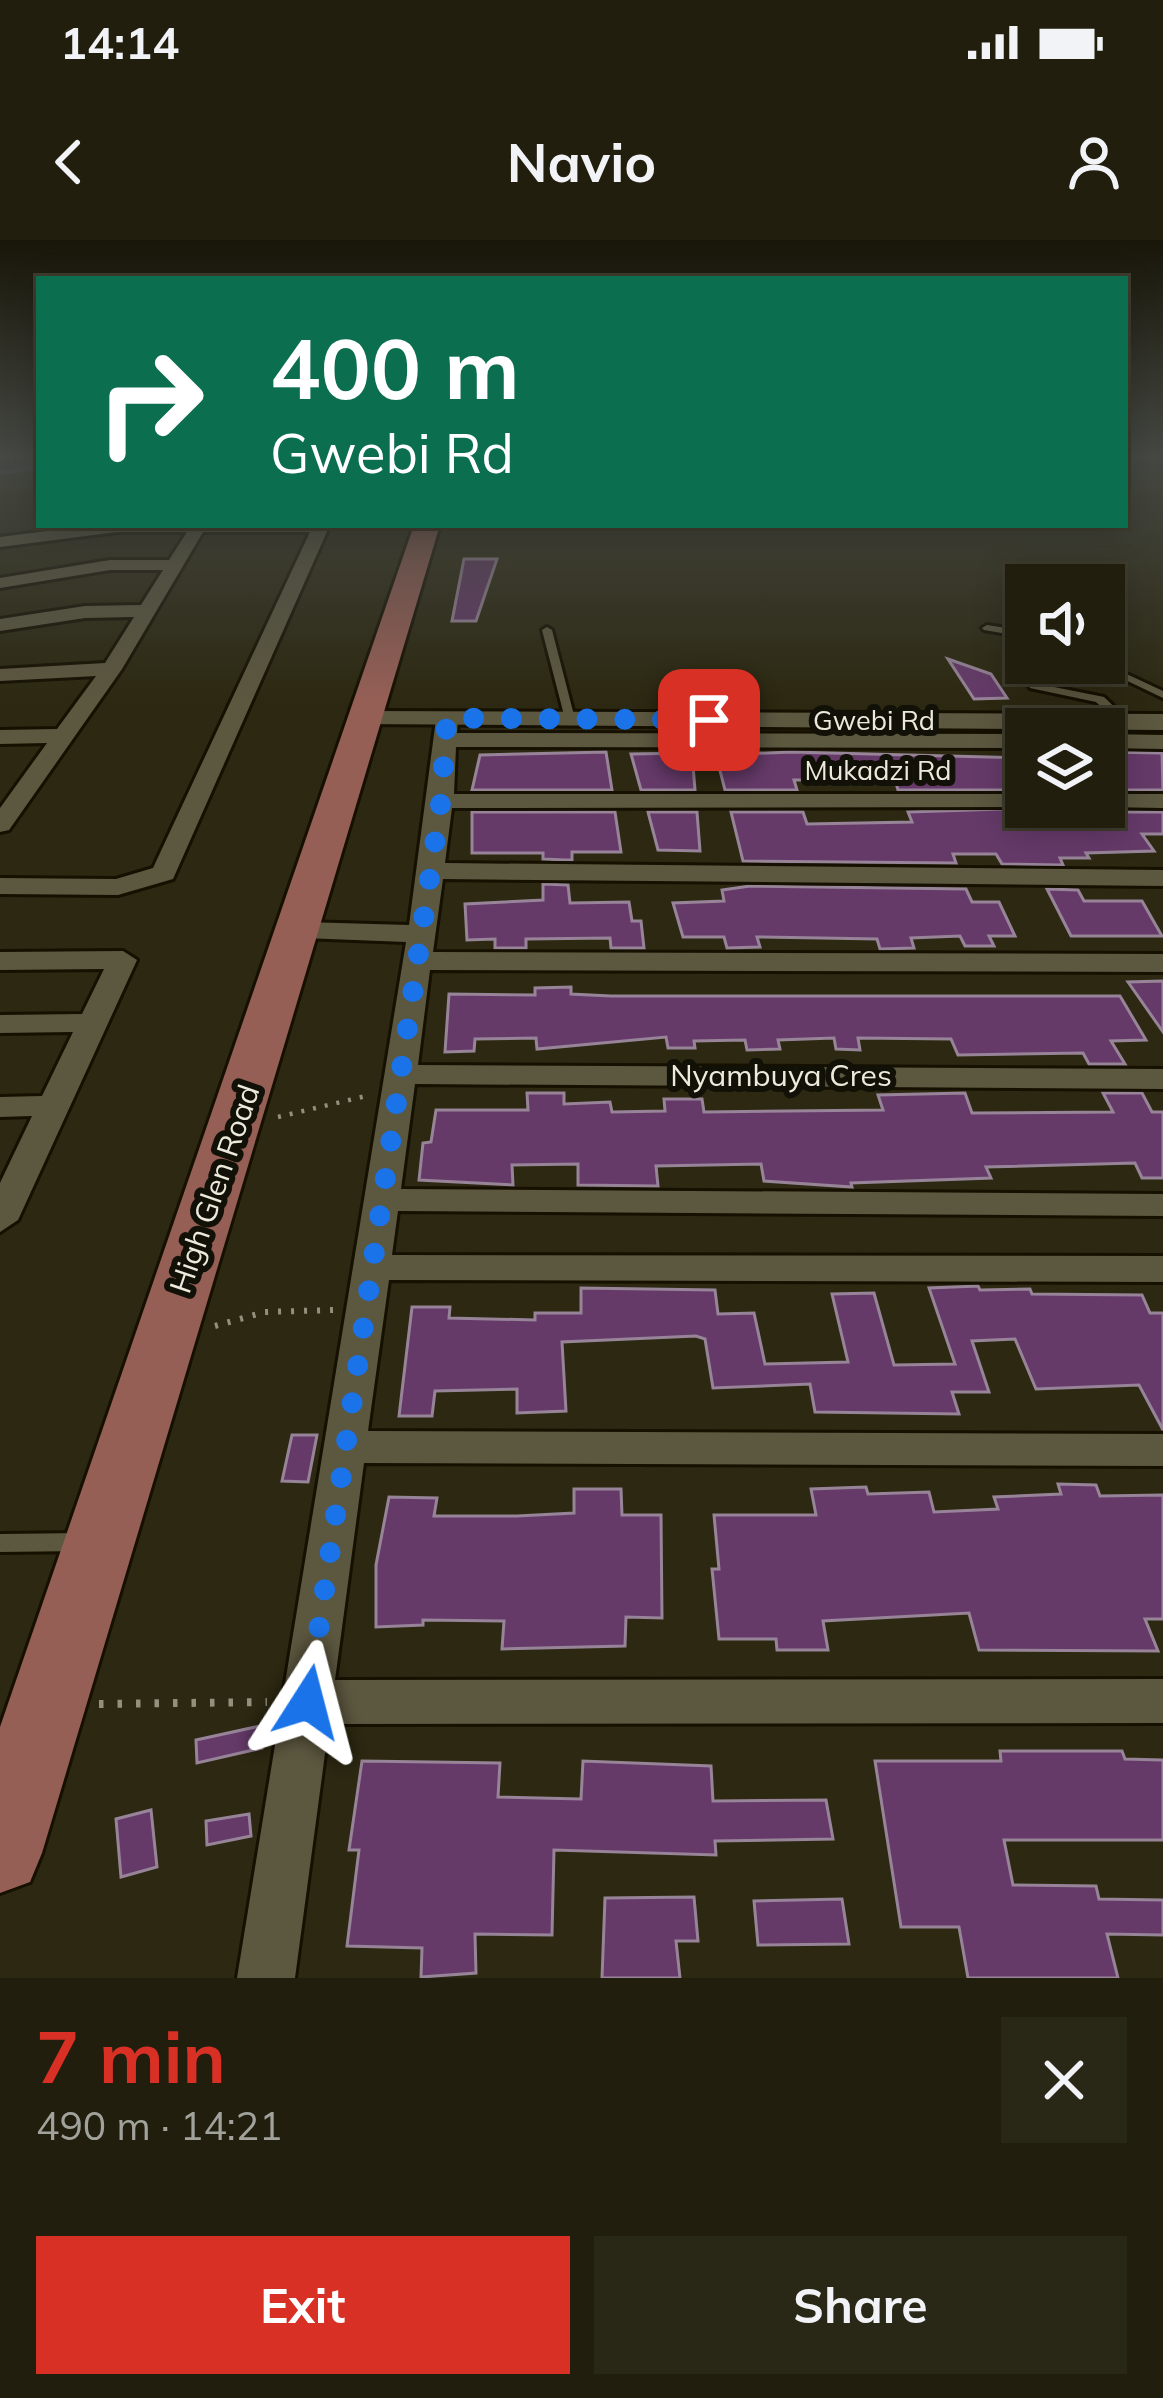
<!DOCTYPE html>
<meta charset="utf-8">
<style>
body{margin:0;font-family:Mulish,sans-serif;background:#292716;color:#f1f3f6;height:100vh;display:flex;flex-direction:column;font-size:45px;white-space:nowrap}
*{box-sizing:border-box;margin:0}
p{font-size:39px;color:#a2a29d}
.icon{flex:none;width:66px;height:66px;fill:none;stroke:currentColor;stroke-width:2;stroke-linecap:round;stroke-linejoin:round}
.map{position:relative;height:1738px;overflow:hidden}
.panel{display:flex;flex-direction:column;background:#211e0d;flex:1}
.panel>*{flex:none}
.hud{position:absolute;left:36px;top:36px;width:1092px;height:252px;border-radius:0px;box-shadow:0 6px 30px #0003,0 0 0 3px #3e3c2e;background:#0b6e4f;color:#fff;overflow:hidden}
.controls{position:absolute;left:1005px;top:324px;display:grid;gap:24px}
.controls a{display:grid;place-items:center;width:120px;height:120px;border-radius:0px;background:#211e0d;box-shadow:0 6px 30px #0003,0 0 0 3px #3e3c2e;font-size:60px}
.pin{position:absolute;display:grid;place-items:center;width:102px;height:102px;color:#fff;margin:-51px;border-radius:24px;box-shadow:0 6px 18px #0006}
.me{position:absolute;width:132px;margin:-66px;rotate:9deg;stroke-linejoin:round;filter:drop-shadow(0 0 9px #0008)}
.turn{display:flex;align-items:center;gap:42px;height:252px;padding:0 36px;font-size:54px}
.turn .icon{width:156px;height:156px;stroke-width:2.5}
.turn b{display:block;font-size:84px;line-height:102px}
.round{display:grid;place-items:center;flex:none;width:126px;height:126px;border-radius:0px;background:#292716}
.head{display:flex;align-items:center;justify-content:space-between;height:204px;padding:0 36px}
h1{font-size:72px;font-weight:700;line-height:90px;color:#d93025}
.primary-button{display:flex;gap:24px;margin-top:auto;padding:24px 36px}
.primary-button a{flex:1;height:138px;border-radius:0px;background:#d93025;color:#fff;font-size:48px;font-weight:700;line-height:138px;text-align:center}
.primary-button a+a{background:#292716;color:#f1f3f6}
.status{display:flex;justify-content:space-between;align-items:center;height:84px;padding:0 60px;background:#211e0d;direction:ltr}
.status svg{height:33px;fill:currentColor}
header{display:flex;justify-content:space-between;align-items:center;height:156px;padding:0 36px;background:#211e0d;font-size:54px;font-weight:700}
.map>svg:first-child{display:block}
</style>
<div class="status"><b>14:14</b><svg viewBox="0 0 49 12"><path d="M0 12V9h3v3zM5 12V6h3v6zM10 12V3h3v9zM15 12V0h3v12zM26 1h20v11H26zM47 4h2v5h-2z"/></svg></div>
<header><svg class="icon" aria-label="back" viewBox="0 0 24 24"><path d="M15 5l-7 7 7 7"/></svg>Navio<svg class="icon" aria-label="person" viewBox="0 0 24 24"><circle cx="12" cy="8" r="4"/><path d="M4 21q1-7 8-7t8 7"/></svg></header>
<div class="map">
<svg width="1163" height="1738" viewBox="0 0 1163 1738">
<rect width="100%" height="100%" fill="#2c2811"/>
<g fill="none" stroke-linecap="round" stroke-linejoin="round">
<!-- stream -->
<path stroke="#47516c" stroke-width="4.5" d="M0,233L39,227"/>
</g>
<!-- building -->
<path fill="#653a69" stroke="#978498" stroke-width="3" d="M464,319H497L476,381H452Z
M948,419L991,434L1007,458L974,459Z
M606,512L612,550H472L480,515Z
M791,512L1026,518V550H898L895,540H794L797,550H725L716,515Z
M1104,512L1162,513L1163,550H1104Z
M692,513L695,550H641L631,514Z
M1035,568L1046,583L1112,582L1105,572H1163V594H1142L1154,611L1086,613L1089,618H1060L1063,625L1002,624L996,614H953L956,623L743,621L731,572H803L807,584L912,582L908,572Z
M472,572H615L621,612H572V620H565L543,619V613H472Z
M648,572H697L700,611L658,610Z
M543,644L568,645L570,663L629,662L632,681H641L644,708H611L610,698L526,699V708H495V699L467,700L465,664L543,660Z
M750,646L966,649L972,662H999L1015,696H989L994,706H965L960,696L911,698L914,708L880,709L877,699L757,697L760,707L727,708L724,697H683L673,663L724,661L722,650Z
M1047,649L1078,650L1084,661H1142L1162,696H1071Z
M1163,741V792L1128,742Z
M571,747V754L611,756H1120L1146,800L1111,801L1125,824H1089L1083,813L958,815L951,799L858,798L860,810L836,809L834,798L778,800L780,809L747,810L745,800L694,801L695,808H668L666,797L537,809L536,798L475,799L474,811L445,812L449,754L535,755V748Z
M527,853H564V864L610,862L612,872L665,871L664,859H702L704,872L883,870L878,855L965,853L972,873L1113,872L1103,853H1142L1152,872H1163V938H1142L1135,923L986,927L991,938L851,943L852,947L764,941L761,924L656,926L658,946L578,945V924L512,925L513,945L419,940L423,903L431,902L436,870H528Z
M978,1046L980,1050L1030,1049L1032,1054L1142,1055L1150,1073H1163V1190L1139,1145L1036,1149L1015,1099L972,1101L989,1152H952L959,1174L815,1172L810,1144L713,1148L705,1099L696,1096L562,1102L566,1171L517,1173V1149L435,1151L432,1176H399L412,1067H450L449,1078L535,1080V1073H581V1048L715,1050L718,1074L754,1073L765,1124L848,1122L832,1054L874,1053L894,1125L955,1124L929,1048Z
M292,1195H317L308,1242L282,1241Z
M1058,1244L1096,1245L1100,1256L1163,1255V1379H1145L1158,1411L979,1410L969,1373L823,1381L828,1410H777L776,1399H719L712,1329H719L714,1275H816L811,1249L866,1247L868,1254L929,1252L934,1272L998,1269L994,1257L1061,1254Z
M574,1249H621L622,1275H661L662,1378L626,1377L625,1406L502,1409L504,1381L423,1380V1385L376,1387V1325L389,1257L437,1258L434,1276H517L574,1273Z
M260,1486L262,1508L197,1523L196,1500Z
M1000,1511H1122L1125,1519L1163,1520V1600H1004L1013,1645L1096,1646L1099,1659L1163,1660V1695L1107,1694L1118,1738H968L959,1687H901L875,1521H1001Z
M362,1521L500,1523L498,1557L581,1559L583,1521L711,1526L713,1561L826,1560L833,1599L715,1601L716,1615L554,1610L552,1695L475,1694L476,1733L421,1737L422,1708L347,1706L359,1610H349Z
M151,1570L157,1627L121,1637L116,1579Z
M249,1574L251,1596L207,1605L206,1581Z
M694,1657L698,1701H676L680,1738H602L605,1658Z
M842,1659L849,1704L758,1705L754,1661Z"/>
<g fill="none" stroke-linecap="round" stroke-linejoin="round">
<!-- service casing -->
<g stroke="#151000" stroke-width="6">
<path id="service" d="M987,385L1026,391V397L984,390L982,388Z
M547,387L552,390L575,479L574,481L565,479L542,390Z
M1090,423H1103L1163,451V458Z
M1034,443L1104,457L1131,483L1121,485L1096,462L1030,448L1029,446Z
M83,1293L91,1296L94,1302L91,1308L83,1311L0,1312V1294Z"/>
</g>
<!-- minor casing -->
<g stroke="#151000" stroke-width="6">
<path id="minor" d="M94,285L329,287L173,639L118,655L0,654V638L116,639L153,628L310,292H203L122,429L9,590L0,592V568L47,503L0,504V490L57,489L96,436L0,441V429L105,423L134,377L85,378L0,391V379L85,366L141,365L163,330H110L0,348V338L110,320H169L187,292H117L0,307V297Z
M447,472L458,479L457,493L1026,494V508L456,507L454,554H1026V567H1031L452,568L445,623L1163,630V646L443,639L433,712L1163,714V732L430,730L418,825L1163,829V849L415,844L401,949L1163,954V976L398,971L392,1015L1163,1016V1042L389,1040L368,1191L1163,1194V1226L364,1223L335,1440L1163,1439V1483L329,1484L295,1738H237L406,702L303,698L289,690L303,682L409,685L436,479Z
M1104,494L1163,495V509L1104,508Z
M1104,554H1163V568L1099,567H1104Z
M123,711L137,720L18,980L0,992V943L32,876L0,877V857L42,856L73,792L0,793V775L82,774L104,729L0,730V712Z"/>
</g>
<!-- tertiary casing -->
<g stroke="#151000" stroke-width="6">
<path id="tertiary" d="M369,471L1163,474V490L360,484L356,479Z"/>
</g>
<!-- primary casing -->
<g stroke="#151000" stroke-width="6">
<path id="primary" d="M414,285H440L42,1613L30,1642L0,1653V1487Z"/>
</g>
<!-- path-far3 -->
<path stroke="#93907e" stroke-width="3" stroke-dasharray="1.5 4.5" stroke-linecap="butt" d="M344,287L380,285"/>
<!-- path-far2 -->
<path stroke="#93907e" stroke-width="4.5" stroke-dasharray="3 9" stroke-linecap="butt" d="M278,877L366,856"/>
<!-- path-far1 -->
<path stroke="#93907e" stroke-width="6" stroke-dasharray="3 10" stroke-linecap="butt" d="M215,1086L265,1072L333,1070"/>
<!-- path -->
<path stroke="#93907e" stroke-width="8" stroke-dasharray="4.5 14" stroke-linecap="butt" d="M99,1464L267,1462"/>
<!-- service -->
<use href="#service" fill="#5c573f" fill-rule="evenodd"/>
<!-- minor -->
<use href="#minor" fill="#5c573f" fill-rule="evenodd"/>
<!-- tertiary -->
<use href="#tertiary" fill="#5c573f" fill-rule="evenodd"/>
<!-- primary -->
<use href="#primary" fill="#965f56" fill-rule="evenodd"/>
</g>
<!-- sky -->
<linearGradient id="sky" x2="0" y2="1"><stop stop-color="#181609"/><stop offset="0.47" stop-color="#454843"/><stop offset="1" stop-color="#454843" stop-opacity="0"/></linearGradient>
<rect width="1163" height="462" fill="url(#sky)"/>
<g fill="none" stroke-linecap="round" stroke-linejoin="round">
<!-- route -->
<path stroke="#1a73e8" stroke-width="21" stroke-dasharray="0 37.8" d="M308,1462L441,561L447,478L709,480"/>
</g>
<g text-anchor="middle" stroke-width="12" stroke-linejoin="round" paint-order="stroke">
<!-- far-street labels -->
<g font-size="27" fill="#eceadc" stroke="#121107">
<text x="874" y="490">Gwebi Rd</text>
<text x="878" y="540">Mukadzi Rd</text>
</g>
<!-- street labels -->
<g font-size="30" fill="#eceadc" stroke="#121107">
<text x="781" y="846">Nyambuya Cres</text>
<text transform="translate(215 949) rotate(-71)" y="10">High Glen Road</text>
</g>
</g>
</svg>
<div class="controls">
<a><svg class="icon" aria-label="sound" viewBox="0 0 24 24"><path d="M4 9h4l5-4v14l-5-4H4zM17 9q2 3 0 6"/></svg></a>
<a><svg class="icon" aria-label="layers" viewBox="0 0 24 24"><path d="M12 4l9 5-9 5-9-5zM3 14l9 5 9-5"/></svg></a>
</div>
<div class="pin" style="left:709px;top:480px;background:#d93025"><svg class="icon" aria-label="arrive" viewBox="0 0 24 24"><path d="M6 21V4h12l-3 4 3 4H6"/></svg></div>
<svg class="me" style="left:308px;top:1462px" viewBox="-20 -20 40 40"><path d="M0-17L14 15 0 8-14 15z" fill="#1a73e8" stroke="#fff" stroke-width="4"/></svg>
<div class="hud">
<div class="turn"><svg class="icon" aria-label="right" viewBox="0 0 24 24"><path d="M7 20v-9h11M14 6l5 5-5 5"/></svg><div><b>400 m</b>Gwebi Rd</div></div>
</div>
</div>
<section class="panel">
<div class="head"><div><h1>7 min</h1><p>490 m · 14:21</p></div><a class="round"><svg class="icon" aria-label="close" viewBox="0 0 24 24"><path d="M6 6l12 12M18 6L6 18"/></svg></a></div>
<div class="primary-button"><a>Exit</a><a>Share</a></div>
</section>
